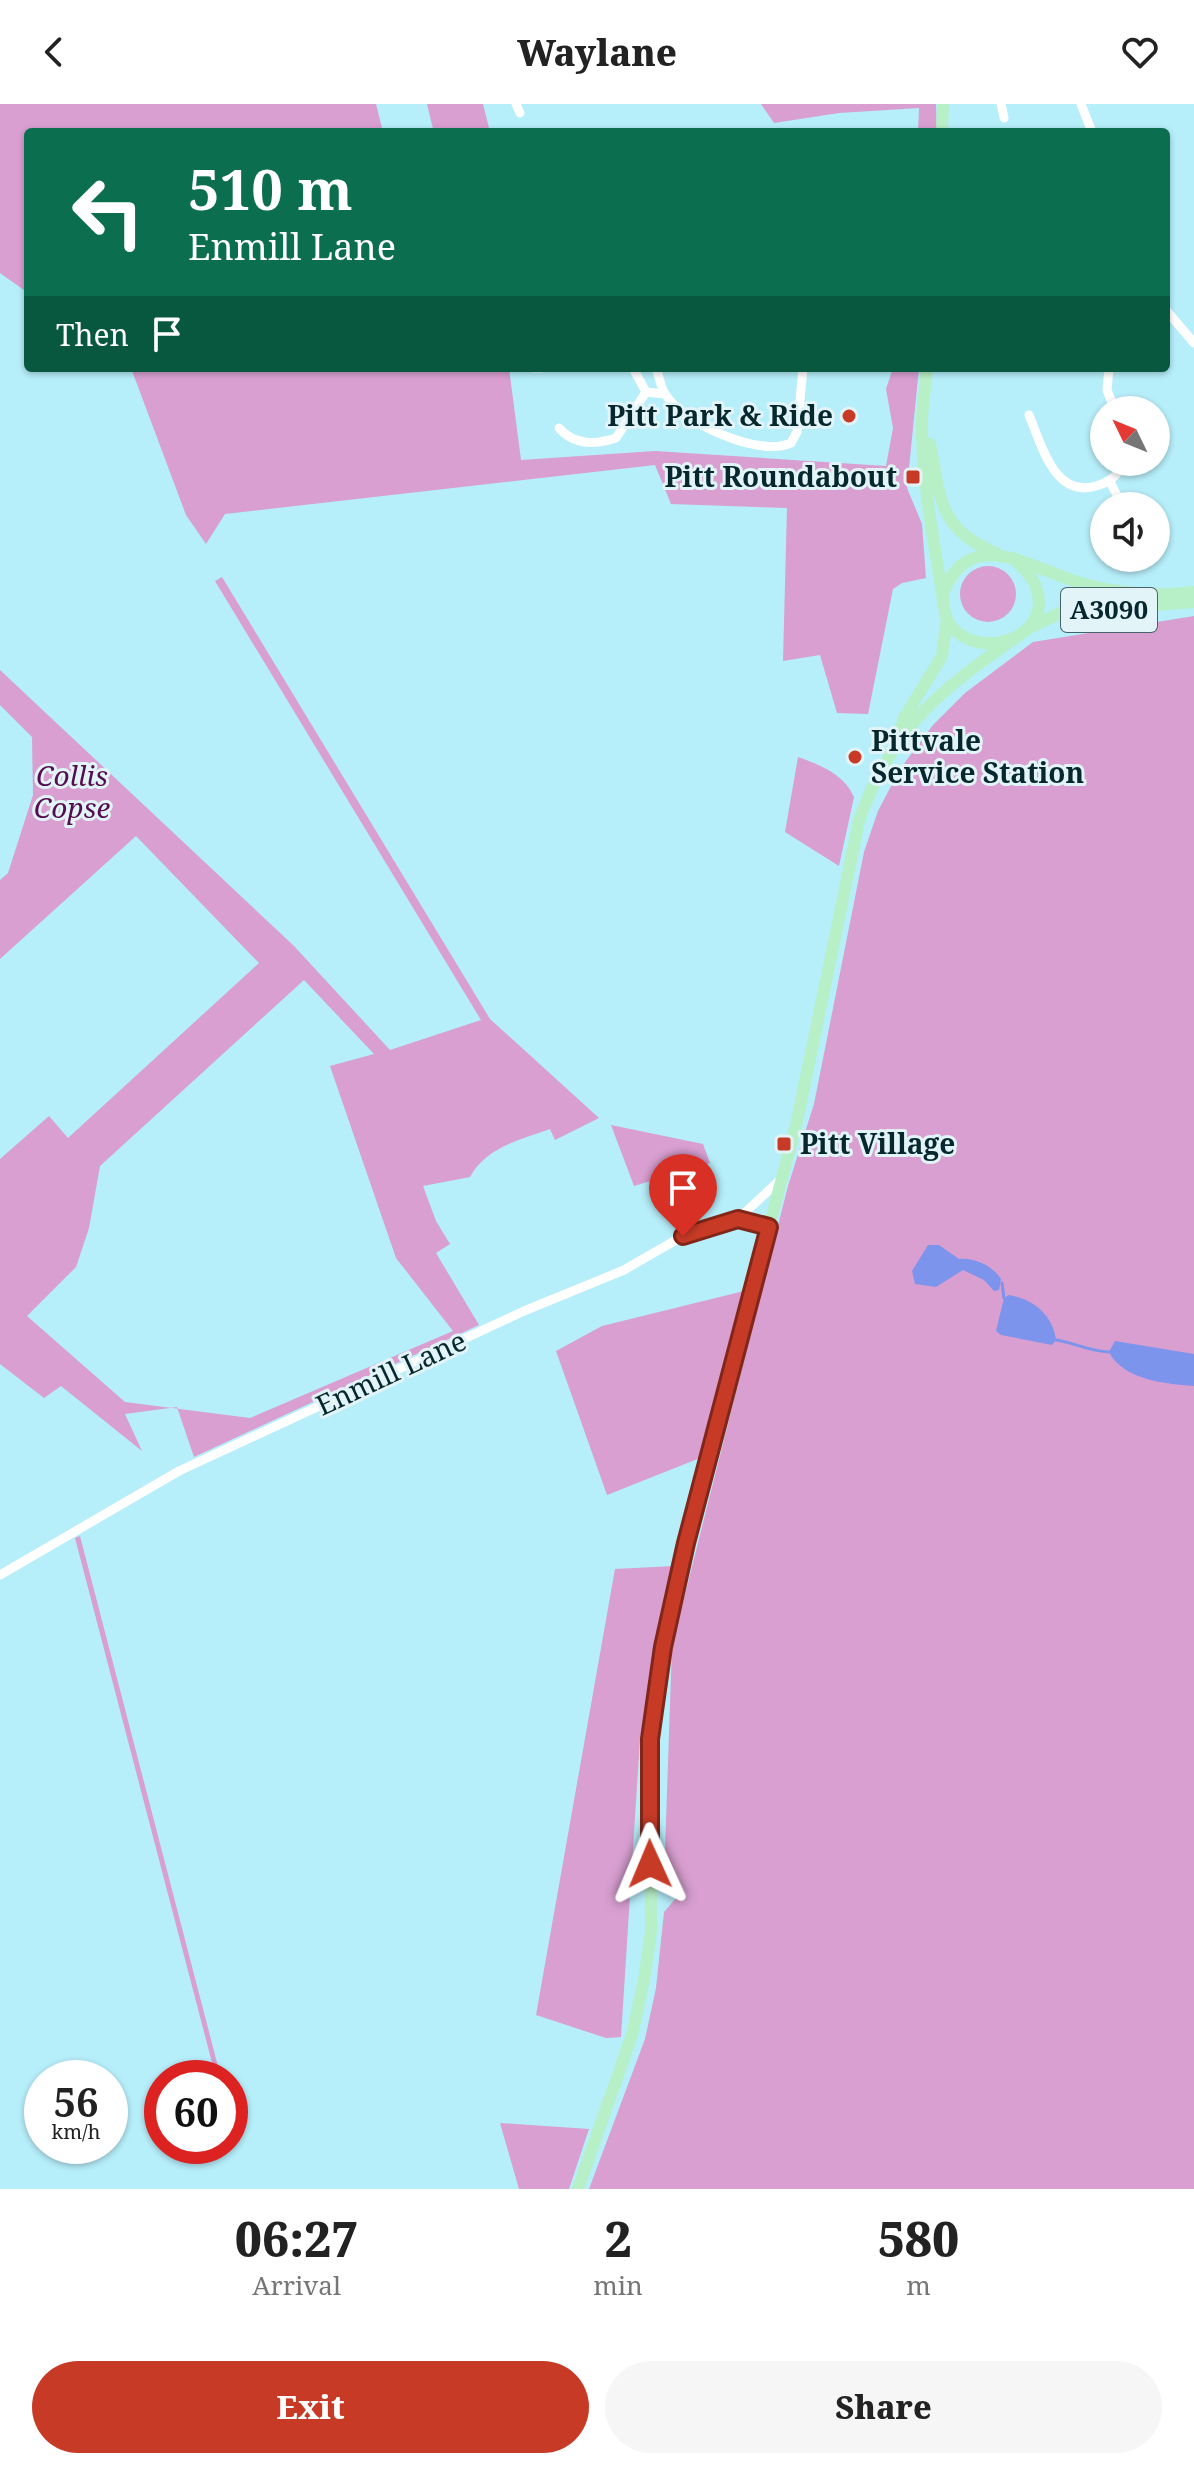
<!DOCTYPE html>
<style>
body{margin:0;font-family:"Noto Serif",serif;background:#f6f6f6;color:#222;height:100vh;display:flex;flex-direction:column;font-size:30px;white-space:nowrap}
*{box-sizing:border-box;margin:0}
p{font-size:26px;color:#767676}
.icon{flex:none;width:44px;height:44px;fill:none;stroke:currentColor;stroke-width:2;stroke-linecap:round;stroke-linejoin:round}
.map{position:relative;height:2085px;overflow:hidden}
.side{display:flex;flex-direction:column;background:#fff;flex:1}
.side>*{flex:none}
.hud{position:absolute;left:24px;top:24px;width:1146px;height:244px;border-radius:8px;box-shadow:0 2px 6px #0004;background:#0b6e4f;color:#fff;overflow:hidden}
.needle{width:52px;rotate:313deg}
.controls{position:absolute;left:1090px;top:292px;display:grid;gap:16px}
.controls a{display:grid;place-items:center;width:80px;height:80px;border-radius:50%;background:#fff;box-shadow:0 2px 6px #0004;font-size:40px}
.speed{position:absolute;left:24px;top:1956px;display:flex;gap:16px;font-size:40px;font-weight:700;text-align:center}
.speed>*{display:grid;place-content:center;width:104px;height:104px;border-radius:50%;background:#fff;box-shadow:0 2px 6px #0004;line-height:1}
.speed small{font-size:20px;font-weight:400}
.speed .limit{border:12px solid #d22;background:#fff;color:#111}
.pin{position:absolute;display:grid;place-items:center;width:68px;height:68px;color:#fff;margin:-82px -34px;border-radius:50% 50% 50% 0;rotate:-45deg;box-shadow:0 0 8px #0007}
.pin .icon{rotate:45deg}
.me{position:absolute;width:88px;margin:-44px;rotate:359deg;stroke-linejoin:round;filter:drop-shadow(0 0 6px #0008)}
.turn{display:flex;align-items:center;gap:28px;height:168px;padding:0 32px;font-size:36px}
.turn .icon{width:104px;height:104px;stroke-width:2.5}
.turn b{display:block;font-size:56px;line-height:68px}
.then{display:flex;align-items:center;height:76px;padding:0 32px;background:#0003;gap:16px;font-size:30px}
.eta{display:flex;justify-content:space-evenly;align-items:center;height:136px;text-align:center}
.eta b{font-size:48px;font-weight:800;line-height:56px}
.button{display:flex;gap:16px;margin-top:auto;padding:16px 32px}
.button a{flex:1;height:92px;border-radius:48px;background:#c73b26;color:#fff;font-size:32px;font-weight:800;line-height:92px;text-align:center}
.button a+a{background:#f6f6f6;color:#222}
header{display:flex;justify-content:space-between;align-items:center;height:104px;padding:0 32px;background:#fff;font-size:36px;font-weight:800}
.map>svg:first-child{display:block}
</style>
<header><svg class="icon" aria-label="back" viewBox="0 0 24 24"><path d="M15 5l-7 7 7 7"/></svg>Waylane<svg class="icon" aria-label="heart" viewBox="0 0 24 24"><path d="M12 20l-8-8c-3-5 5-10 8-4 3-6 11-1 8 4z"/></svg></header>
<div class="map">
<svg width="1194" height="2085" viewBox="0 0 1194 2085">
<rect width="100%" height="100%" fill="#b6eefa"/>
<!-- green -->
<path fill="#d89fd0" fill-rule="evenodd" d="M0,0H376L383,28H28V189L0,169Z
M427,0H483L490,28H419L433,25Z
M761,0H936L937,28H918L919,4L839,9L774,19Z
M131,264H509L521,356L655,347L886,362L893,324L886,285L893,264H919L907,384L922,420L926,474L902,479L893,485L868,610L837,609L820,551L783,557L787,404L671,400L655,361L225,410L206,440L186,411Z
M960 490a28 28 0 1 1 56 0a28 28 0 1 1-56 0Z
M222,473L490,915L599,1014L555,1036L550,1025C520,1036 486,1043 470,1073L423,1082L436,1117L450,1140L436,1149L479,1221L194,1353L177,1303L125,1310L142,1347L61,1282L44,1294L0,1260V1055L49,1012L68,1034L259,859L136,732L0,855V776L8,769L33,691L32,633L0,601V566L294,842L390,946L481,916L215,477ZM304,876L374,950L330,962L396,1154L453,1227L250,1314L125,1298L27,1212L76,1163L89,1124L100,1062Z
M1194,512V2085H589L645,1935L656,1884L664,1808L683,1786L665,1747L672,1542L788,1082L814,1000L864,748L878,707L900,665L933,621L965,589L1033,538Z
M798,653C820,661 844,670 854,693L839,762L785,728Z
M611,1021L703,1040L710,1059L634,1082Z
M748,1186L700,1354L607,1391L556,1247L602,1222Z
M80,1432L221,1974H216L75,1434Z
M674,1462L640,1635L621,1933L606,1934L536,1911L615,1465Z
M500,2019L589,2025L569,2085H519Z"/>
<!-- water -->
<path fill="#7d94ec" d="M928,1141H939L959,1155C974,1153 993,1162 1001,1175L999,1186L994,1187L984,1176L963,1166L936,1183L915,1180L912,1167Z
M1009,1191C1033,1195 1053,1211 1056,1236L1052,1241L1001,1231L996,1227L1004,1194Z
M1115,1237L1194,1250V1282C1166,1280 1123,1276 1109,1248Z"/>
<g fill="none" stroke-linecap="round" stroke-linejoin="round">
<!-- stream -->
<path stroke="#7d94ec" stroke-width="3" d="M1002,1179L1004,1194
M1056,1236C1075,1239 1089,1247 1109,1248"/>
<!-- minor -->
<path stroke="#fff" stroke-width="9" d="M516,0L520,9
M1001,0L1004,14
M1081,0L1092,28
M1166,206L1194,239
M534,264H541
M633,264L646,288L664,290
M656,264C659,271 660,281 664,288C680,318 759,354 791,339L797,328L803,264
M1109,264L1107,286L1115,306
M1029,311C1041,339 1054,395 1096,382C1110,378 1118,372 1123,358
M559,324C574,341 595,341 616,334L646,288
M1110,378L1119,395L1128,401
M738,1115L769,1123
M0,1471L179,1367L524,1207L624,1166L683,1132L738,1115L781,1075"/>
<!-- major -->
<path stroke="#b7efc6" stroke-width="12" d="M942,28L943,0
M927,264C926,280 923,297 922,313C921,372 933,431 942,489C944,499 943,510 949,519C976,560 1055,534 1036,483C1032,471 1021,462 1013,454
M930,340C941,396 939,426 996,449
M943,490C970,417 1034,467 1084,480C1118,489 1159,493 1194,488
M1031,523L1062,508L1194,498
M899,631L904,614L942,552L947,515
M578,2085L632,1931L644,1876L651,1828L650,1635L663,1543L686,1439L797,1017L859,717C892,623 939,587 1018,532"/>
</g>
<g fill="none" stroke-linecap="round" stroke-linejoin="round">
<!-- route casing -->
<g stroke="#812619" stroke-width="20">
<path id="route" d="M650,1760V1635L663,1543L686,1439L769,1123L738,1115L683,1132"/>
</g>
<!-- route -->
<use href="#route" stroke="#c73b26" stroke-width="14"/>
</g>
<!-- markers -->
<g fill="#c73b26" stroke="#e2f4f8" stroke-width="3">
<circle cx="849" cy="312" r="8"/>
<rect x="905" y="365" width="16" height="16" rx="4"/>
<circle cx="855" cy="653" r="8"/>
<rect x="776" y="1032" width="16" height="16" rx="4"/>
</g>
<g text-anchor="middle" stroke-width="6" stroke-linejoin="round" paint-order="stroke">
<!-- shield labels -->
<rect fill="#e2f4f8" stroke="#47646a" stroke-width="2" x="1061" y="484" width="96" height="44" rx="6"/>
<g font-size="26" font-weight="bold" fill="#05272d">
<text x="1109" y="515">A3090</text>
</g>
<!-- poi labels -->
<g font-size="28" font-weight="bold" fill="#05272d" stroke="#e2f4f8" text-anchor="end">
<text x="833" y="322">Pitt Park &amp; Ride</text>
<text x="897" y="383">Pitt Roundabout</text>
<text x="871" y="647" text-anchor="start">Pittvale<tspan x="871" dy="32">Service Station</tspan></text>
<text x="800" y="1050" text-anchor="start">Pitt Village</text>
</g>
<!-- park labels -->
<g font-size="28" font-style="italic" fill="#550c50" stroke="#e2f4f8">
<text x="72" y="682">Collis<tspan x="72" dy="32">Copse</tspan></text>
</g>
<!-- street labels -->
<g font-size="28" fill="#05272d" stroke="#e2f4f8">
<text transform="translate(391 1269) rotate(-25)" y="10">Enmill Lane</text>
</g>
</g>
</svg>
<div class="controls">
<a><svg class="needle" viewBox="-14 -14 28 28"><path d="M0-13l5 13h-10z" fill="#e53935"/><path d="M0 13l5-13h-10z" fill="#767676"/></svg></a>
<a><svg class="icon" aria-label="sound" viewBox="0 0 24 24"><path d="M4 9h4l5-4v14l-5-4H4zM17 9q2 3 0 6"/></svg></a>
</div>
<div class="speed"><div>56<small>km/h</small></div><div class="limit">60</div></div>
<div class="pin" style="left:683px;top:1132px;background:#d93025"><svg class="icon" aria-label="arrive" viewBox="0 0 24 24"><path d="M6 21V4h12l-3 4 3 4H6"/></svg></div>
<svg class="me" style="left:650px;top:1760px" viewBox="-20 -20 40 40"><path d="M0-17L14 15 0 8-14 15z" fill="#c73b26" stroke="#fff" stroke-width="4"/></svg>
<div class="hud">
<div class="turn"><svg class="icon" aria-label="left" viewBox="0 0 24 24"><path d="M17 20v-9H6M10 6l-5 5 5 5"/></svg><div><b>510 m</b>Enmill Lane</div></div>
<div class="then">Then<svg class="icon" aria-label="arrive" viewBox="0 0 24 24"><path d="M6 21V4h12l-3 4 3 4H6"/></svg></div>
</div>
</div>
<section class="side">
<div class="eta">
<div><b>06:27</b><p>Arrival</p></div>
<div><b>2</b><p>min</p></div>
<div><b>580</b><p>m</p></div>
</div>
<div class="button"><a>Exit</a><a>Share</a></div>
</section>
